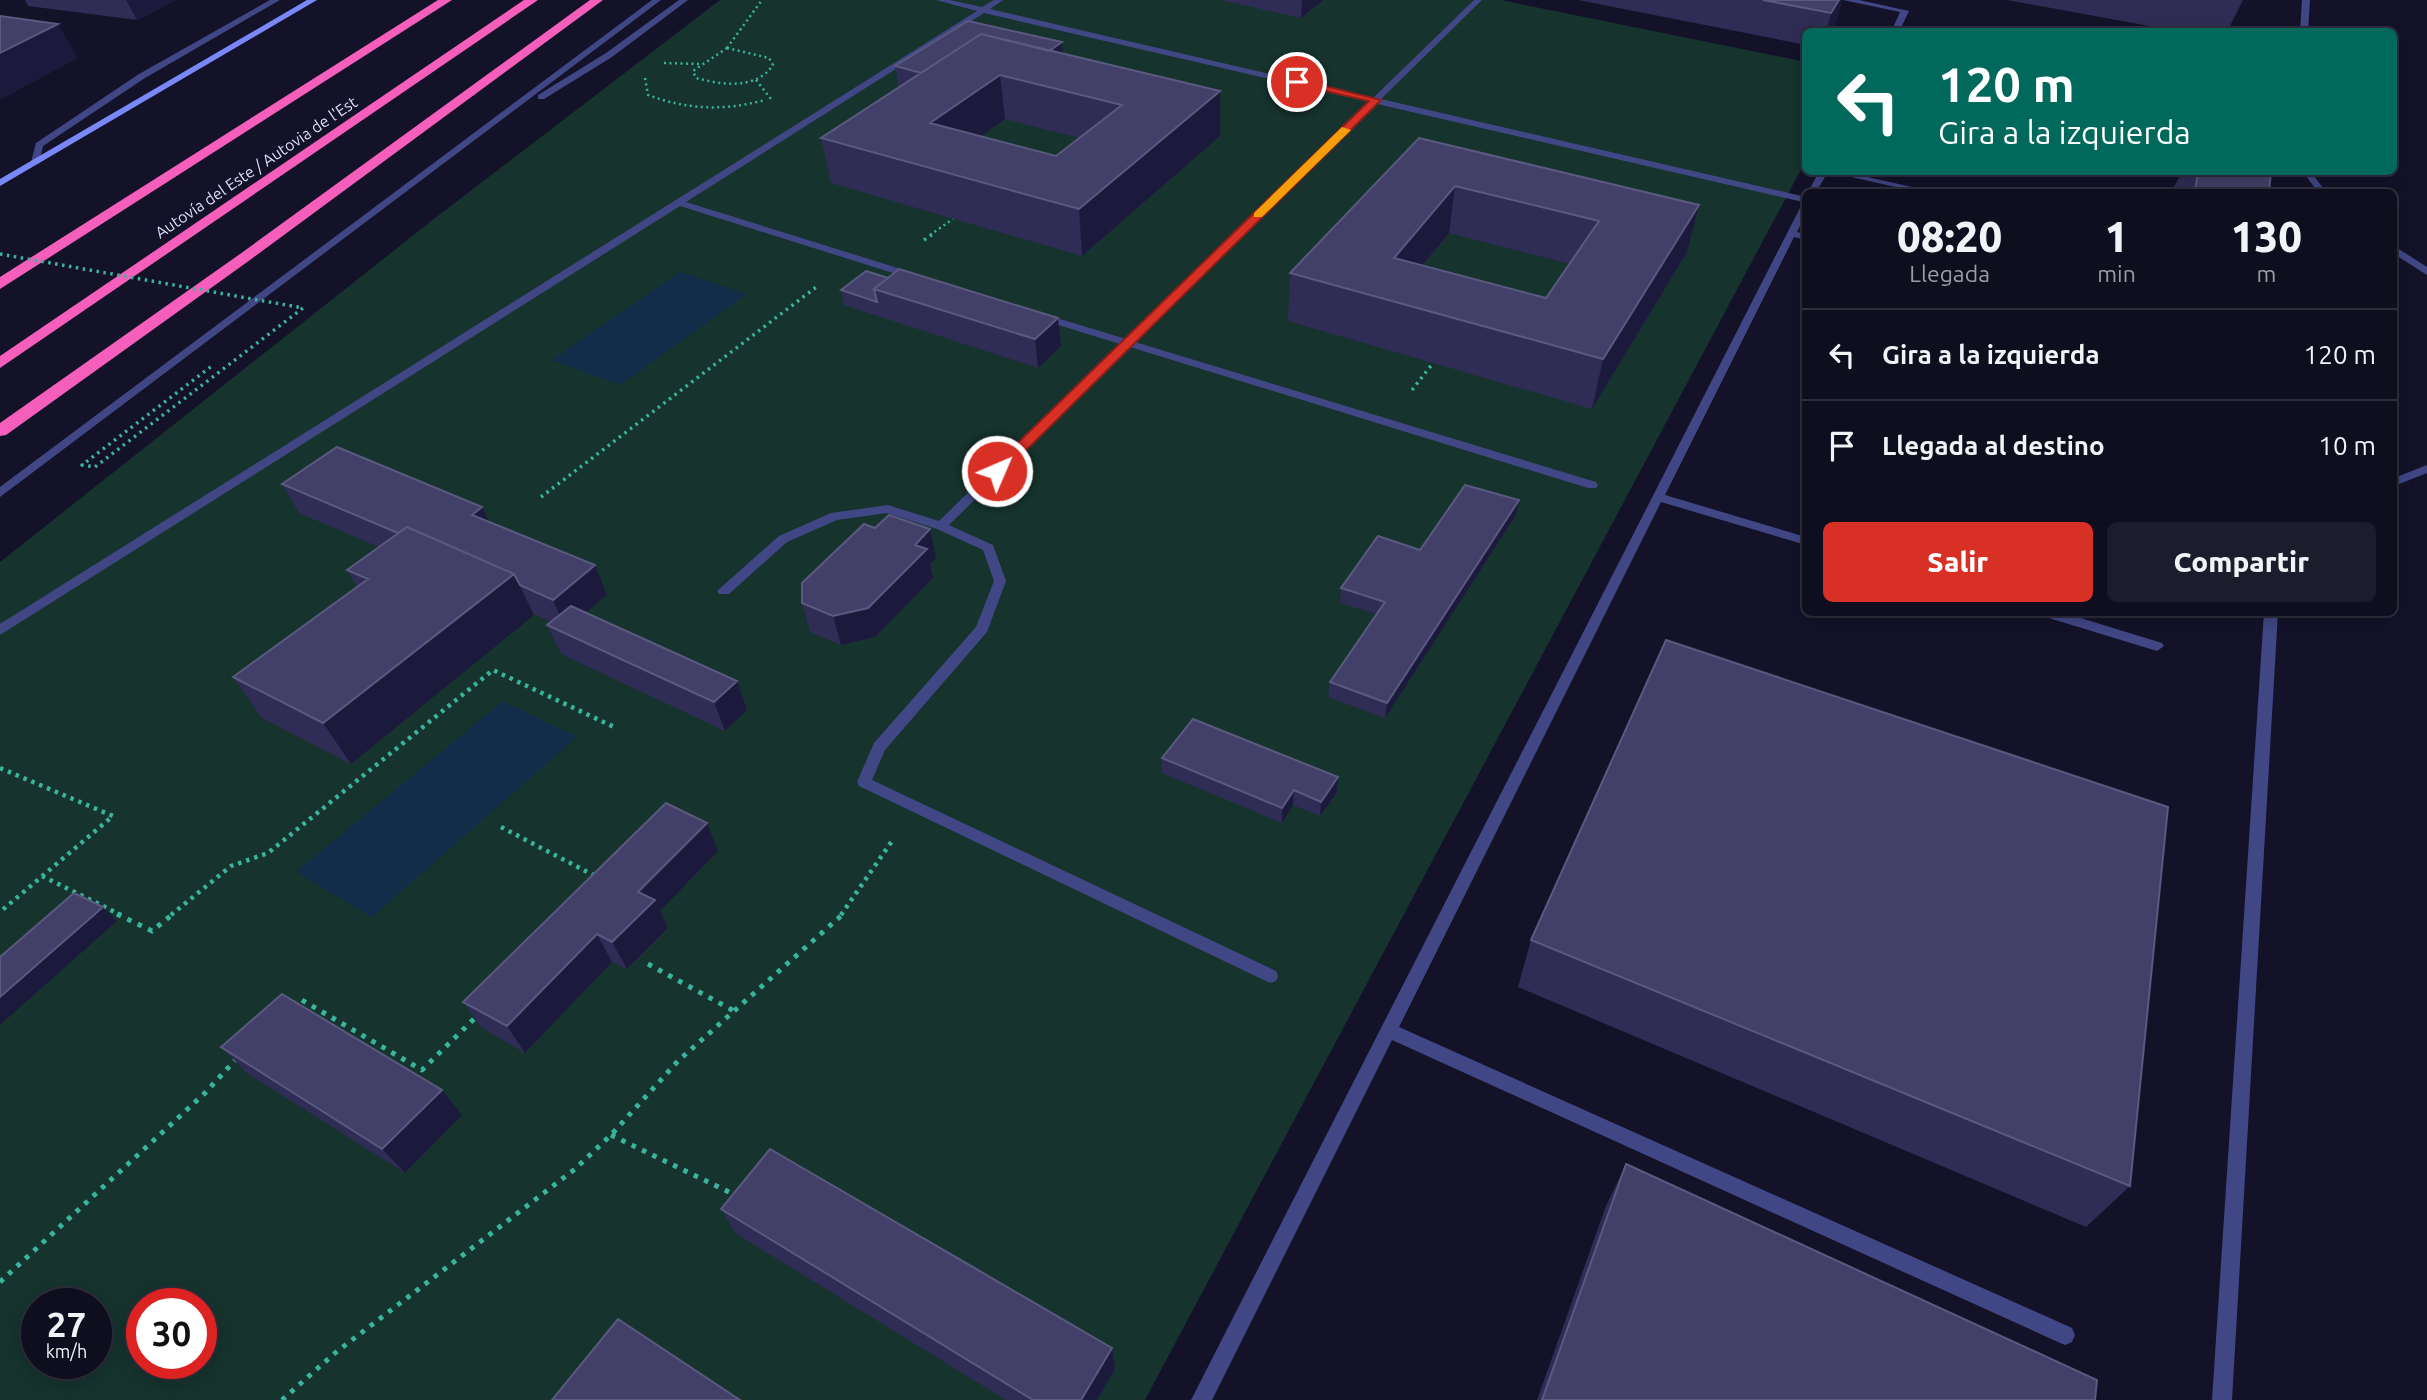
<!DOCTYPE html>
<html lang="es">
<meta charset="utf-8">
<style>
body{margin:0;font-family:Ubuntu,sans-serif;background:#1c1c2c;color:#f1f3f6;height:100vh;display:flex;flex-direction:column;font-size:26px;white-space:nowrap}
*{box-sizing:border-box;margin:0}
p{font-size:23px;color:#9b9ca4}
.icon{flex:none;width:38px;height:38px;fill:none;stroke:currentColor;stroke-width:2;stroke-linecap:round;stroke-linejoin:round}
.map{position:relative;flex:1;overflow:hidden}
.details{position:absolute;left:1802px;top:189px;width:595px;height:427px;display:flex;flex-direction:column;background:#0e0e1f;border-radius:10px;box-shadow:0 4px 18px #0003,0 0 0 2px #2e2e3d}
.details>*{flex:none}
.top-card{position:absolute;left:1802px;top:28px;width:595px;height:147px;border-radius:10px;box-shadow:0 4px 18px #0003,0 0 0 2px #2e2e3d;background:#00695c;color:#fff;overflow:hidden}
.speed{position:absolute;left:21px;top:1288px;display:flex;gap:14px;font-size:35px;font-weight:700;text-align:center}
.speed>*{display:grid;place-content:center;width:91px;height:91px;border-radius:50%;background:#0e0e1f;box-shadow:0 4px 18px #0003,0 0 0 2px #2e2e3d;line-height:1}
.speed small{font-size:18px;font-weight:400}
.speed .limit{border:10px solid #d22;background:#fff;color:#111}
.pin{position:absolute;display:grid;place-items:center;width:60px;height:60px;color:#fff;margin:-30px;border:4px solid #fff;border-radius:50%;box-shadow:0 2px 7px #0007}
.me{position:absolute;width:77px;margin:-38px;rotate:45deg;stroke-linejoin:round;filter:drop-shadow(0 0 5px #0008)}
.turn{display:flex;align-items:center;gap:24px;height:147px;padding:0 21px;font-size:32px}
.turn .icon{width:91px;height:91px;stroke-width:2.5}
.turn b{display:block;font-size:49px;line-height:60px}
.eta{display:flex;justify-content:space-evenly;align-items:center;height:119px;text-align:center}
.eta b{font-size:42px;font-weight:800;line-height:49px}
.button{display:flex;gap:14px;margin-top:auto;padding:14px 21px}
.button a{flex:1;height:80px;border-radius:10px;background:#d93025;color:#fff;font-size:28px;font-weight:800;line-height:80px;text-align:center}
.button a+a{background:#1c1c2c;color:#f1f3f6}
ul{padding:0;list-style:none}
li{display:flex;align-items:center;gap:21px;height:91px;padding:0 21px;border-top:2px solid #2e2e3d}
li div{flex:1}
li b{display:block;font-size:26px}
li em{font-style:normal}
.map>svg:first-child{display:block}
</style>
<div class="map">
<svg width="2427" height="1400" viewBox="0 0 2427 1400">
<rect width="100%" height="100%" fill="#131229"/>
<!-- green -->
<path fill="#16332e" fill-rule="evenodd" d="M720,0H1501L1806,62V160L1145,1400H0V562L435,218ZM37,1304H96V1363H37ZM142,1304H201V1363H142Z"/>
<!-- water -->
<path fill="#112d4a" d="M680,272L747,294L620,385L552,360Z
M503,701L577,737L372,917L296,872Z"/>
<g fill="none" stroke-linecap="round" stroke-linejoin="round">
<!-- path-far3 -->
<path stroke="#39b59d" stroke-width="2.5" stroke-dasharray="2 3.5" stroke-linecap="butt" d="M727,48L769,58L773,65C756,90 722,85 696,78L693,71Z
M727,48L762,0
M664,63L702,64
M645,78L648,95C688,110 724,111 765,100
M756,80L771,99
M930,235L953,219"/>
<!-- path-far2 -->
<path stroke="#39b59d" stroke-width="3.5" stroke-dasharray="2.5 4.5" stroke-linecap="butt" d="M924,240L933,234
M1412,390L1433,363
M541,497L819,285"/>
<!-- path-far1 -->
<path stroke="#39b59d" stroke-width="4.5" stroke-dasharray="3.5 5" stroke-linecap="butt" d="M0,768L113,816L0,912
M501,827L597,877
M42,876L121,915
M171,915L231,866L268,853L493,670L614,727
M841,915L892,841"/>
<!-- path -->
<path stroke="#39b59d" stroke-width="5" stroke-dasharray="4.5 7" stroke-linecap="butt" d="M117,914L152,931L173,914
M648,964L734,1011
M293,1005L300,999L422,1070L478,1015
M611,1135L737,1196
M0,1282L205,1093L238,1057
M282,1400L335,1353L575,1169L611,1135L678,1061L843,914"/>
<!-- lane -->
<path fill="#414785" fill-rule="evenodd" d="M2302,0H2310L2308,32H2300Z
M2303,172H2311L2326,192H2318Z
M2394,246L2427,267V275L2394,254Z
M2427,465V473L2394,486V478Z
M2264,612H2278L2232,1400H2212Z"/>
<!-- street -->
<path fill="#414785" fill-rule="evenodd" d="M270,0H280L145,78L43,146L39,164L31,162L36,143L139,74Z
M652,0H661L0,497V487Z
M679,0H688L612,57L544,99H538V95L606,53Z
M936,0H950L982,7L994,0H1003L990,9L1373,98L1474,0H1482L1381,99L1806,197V214L1797,232L1806,234V240L1794,237L1665,495L1806,537V545L1661,502L1399,1027L2072,1328L2075,1335L2072,1342L2065,1345L2058,1342L1392,1040L1212,1400H1191L1803,202L1377,104L1135,342L1596,482L1598,485L1596,488H1588L1130,347L949,525L993,545L1006,581L987,632L885,750L872,780L1276,971L1278,976L1276,981L1270,983L859,786L857,782L874,743L976,627L994,581L983,550L937,529L887,513L837,520L787,542L729,594H719L717,591L779,536L831,513L888,505L939,521L1120,344L1039,319V315H1047L1126,339L1369,102L984,13L686,202L917,274V278H909L680,206L0,635V624L977,11Z
M1843,0H1859L1909,11L1899,32H1891L1900,12Z
M1819,172H1828L1816,192H1808Z
M1829,172H1845L1934,192H1918Z
M2038,612H2061L2162,643L2164,646L2157,651L2039,615Z"/>
<!-- secondary -->
<path fill="#7a87f7" fill-rule="evenodd" d="M307,0H317L0,186V179Z"/>
<!-- highway -->
<path fill="#f55fbb" fill-rule="evenodd" d="M438,0H452L0,289V277Z
M524,0H538L0,368V356Z
M590,0H603L250,260L6,435L0,436V423L240,254Z"/>
<!-- path-bridge -->
<path stroke="#39b59d" stroke-width="3.5" stroke-dasharray="2.5 4.5" stroke-linecap="butt" d="M0,254L303,308L95,467L82,465L213,365"/>
</g>
<!-- wall -->
<path fill="#2f2d56" fill-rule="evenodd" d="M25,0H176L137,20L28,6Z
M1221,0H1323L1301,18Z
M1578,0H1842L1836,22L1830,32H1806V45Z
M2007,0H2243L2227,32H2182Z
M1062,54L1220,91V136L1082,256L831,183L821,138L899,88L895,66ZM1005,119L1079,138L1056,156L981,136Z
M1419,138L1699,205L1687,252L1592,409L1288,321L1290,273ZM1449,233L1570,264L1546,298L1423,265Z
M2182,172H2271L2269,192H2173L2174,187Z
M866,271L1061,346L1038,368L844,305L841,290Z
M282,484L482,507L489,522L595,565L607,595L586,612L737,681L747,710L725,731L561,654L547,625L551,622L534,614L351,764L262,718L233,677L357,587L347,570L379,547L299,513Z
M1519,500L1516,515L1385,718L1328,697L1330,682L1376,614L1340,603L1341,588L1420,550Z
M875,528L930,529L936,558L930,564L933,578L875,637L841,645L810,632L802,603Z
M1162,758L1338,777L1337,792L1320,816L1293,805L1282,823L1162,773Z
M707,823L718,851L660,911L668,928L627,969L612,962L525,1053L482,1028L463,1002Z
M1531,940L2130,1186L2086,1227L1518,987Z
M221,1047L462,1115L405,1173L247,1073Z
M1626,1164L2095,1400H1537L1606,1206Z
M721,1209L1112,1348L1115,1369L1097,1400H1006L735,1233Z"/>
<!-- shaded-wall -->
<path fill="#1c1a3c" d="M126,0H176L137,20Z
M1302,0H1323L1301,18Z
M1839,0H1842L1836,22L1830,32H1826L1831,13Z
M58,24L78,58L0,100V53Z
M1062,42L1063,67L1031,64Z
M1000,75L1005,119L937,168L930,123Z
M1220,91V136L1082,256L1079,209Z
M1455,186L1449,233L1393,301L1394,258Z
M1699,205L1687,252L1592,409L1603,359Z
M1058,318L1061,346L1038,368L1035,339Z
M1519,500L1516,515L1385,718L1387,703Z
M482,507L496,536L472,515Z
M930,529L936,558L930,564L933,578L875,637L841,645L833,616L915,545Z
M595,565L607,595L566,629L553,600Z
M514,574L534,615L351,764L323,723Z
M737,681L747,710L725,731L714,702Z
M1338,777L1337,792L1320,816L1321,802Z
M1294,790L1293,805L1282,823V808Z
M707,823L718,851L660,911L668,928L627,969L612,942L638,892Z
M103,907L117,921L0,1025V997Z
M597,934L612,962L525,1053L507,1026Z
M442,1090L462,1115L405,1173L382,1149Z
M1112,1348L1115,1369L1097,1400H1081Z"/>
<!-- building -->
<path fill="#424068" stroke="#5a597f" stroke-width="2" fill-rule="evenodd" d="M1763,0H1839L1831,13Z
M0,16L58,24L0,53Z
M968,21L1062,42L1049,51L981,34L921,73L895,66Z
M981,34L1220,91L1079,209L821,138ZM1000,75L1122,105L1056,156L930,123Z
M1419,138L1699,205L1603,359L1290,273ZM1455,186L1599,221L1546,298L1394,258Z
M2198,172H2271L2269,192H2195Z
M899,269L1058,318L1035,339L874,289Z
M866,271L888,278L874,289L877,302L841,290Z
M337,447L482,507L472,515L595,565L553,600L520,585L514,574L407,527L398,533L282,484Z
M1465,485L1519,500L1387,703L1330,682L1385,602L1341,588L1378,536L1420,550Z
M889,515L930,529L915,545L927,549L868,608L833,616L802,603V583L864,524L875,528Z
M407,527L514,574L323,723L233,677L368,579L347,570Z
M571,606L737,681L714,702L547,625Z
M1666,640L2168,807L2130,1186L1531,940Z
M1193,719L1338,777L1321,802L1294,790L1282,808L1162,758Z
M666,803L707,823L638,892L655,900L612,942L597,934L507,1026L463,1002Z
M74,893L103,907L0,997V957Z
M282,994L442,1090L382,1149L221,1047Z
M770,1149L1112,1348L1081,1400H1033L721,1209Z
M1626,1164L2097,1380L2095,1400H1542Z
M618,1319L740,1400H552Z"/>
<!-- route -->
<path fill="#d93025" stroke="#8d1f18" stroke-width="2" d="M1297,79L1381,100L1002,474H992V468L1369,101L1294,84V80Z"/>
<!-- slow -->
<path fill="#f59e0b" d="M1342,127L1351,130L1262,217H1254V213Z"/>
<g text-anchor="middle" stroke-width="5" stroke-linejoin="round" paint-order="stroke">
<!-- far-street labels -->
<g font-size="16" fill="#ddddfd" stroke="#131229">
<text transform="translate(256 167) rotate(-34)" y="6">Autovía del Este / Autovia de l'Est</text>
</g>
</g>
</svg>
<div class="speed"><div>27<small>km/h</small></div><div class="limit">30</div></div>
<div class="pin" style="left:1297px;top:82px;background:#d93025"><svg class="icon" aria-label="arrive" viewBox="0 0 24 24"><path d="M6 21V4h12l-3 4 3 4H6"/></svg></div>
<svg class="me" style="left:997px;top:471px" viewBox="-20 -20 40 40"><circle r="17" fill="#d93025" stroke="#fff" stroke-width="3"/><path d="M0-11L8 9 0 5-8 9z" fill="#fff"/></svg>
<div class="top-card">
<div class="turn"><svg class="icon" aria-label="left" viewBox="0 0 24 24"><path d="M17 20v-9H6M10 6l-5 5 5 5"/></svg><div><b>120 m</b>Gira a la izquierda</div></div>
</div>
<section class="details">
<div class="eta">
<div><b>08:20</b><p>Llegada</p></div>
<div><b>1</b><p>min</p></div>
<div><b>130</b><p>m</p></div>
</div>
<ul>
<li><svg class="icon" aria-label="left" viewBox="0 0 24 24"><path d="M17 20v-9H6M10 6l-5 5 5 5"/></svg><div><b>Gira a la izquierda</b></div><em>120 m</em></li>
<li><svg class="icon" aria-label="arrive" viewBox="0 0 24 24"><path d="M6 21V4h12l-3 4 3 4H6"/></svg><div><b>Llegada al destino</b></div><em>10 m</em></li>
</ul>
<div class="button"><a>Salir</a><a>Compartir</a></div>
</section>
</div>
